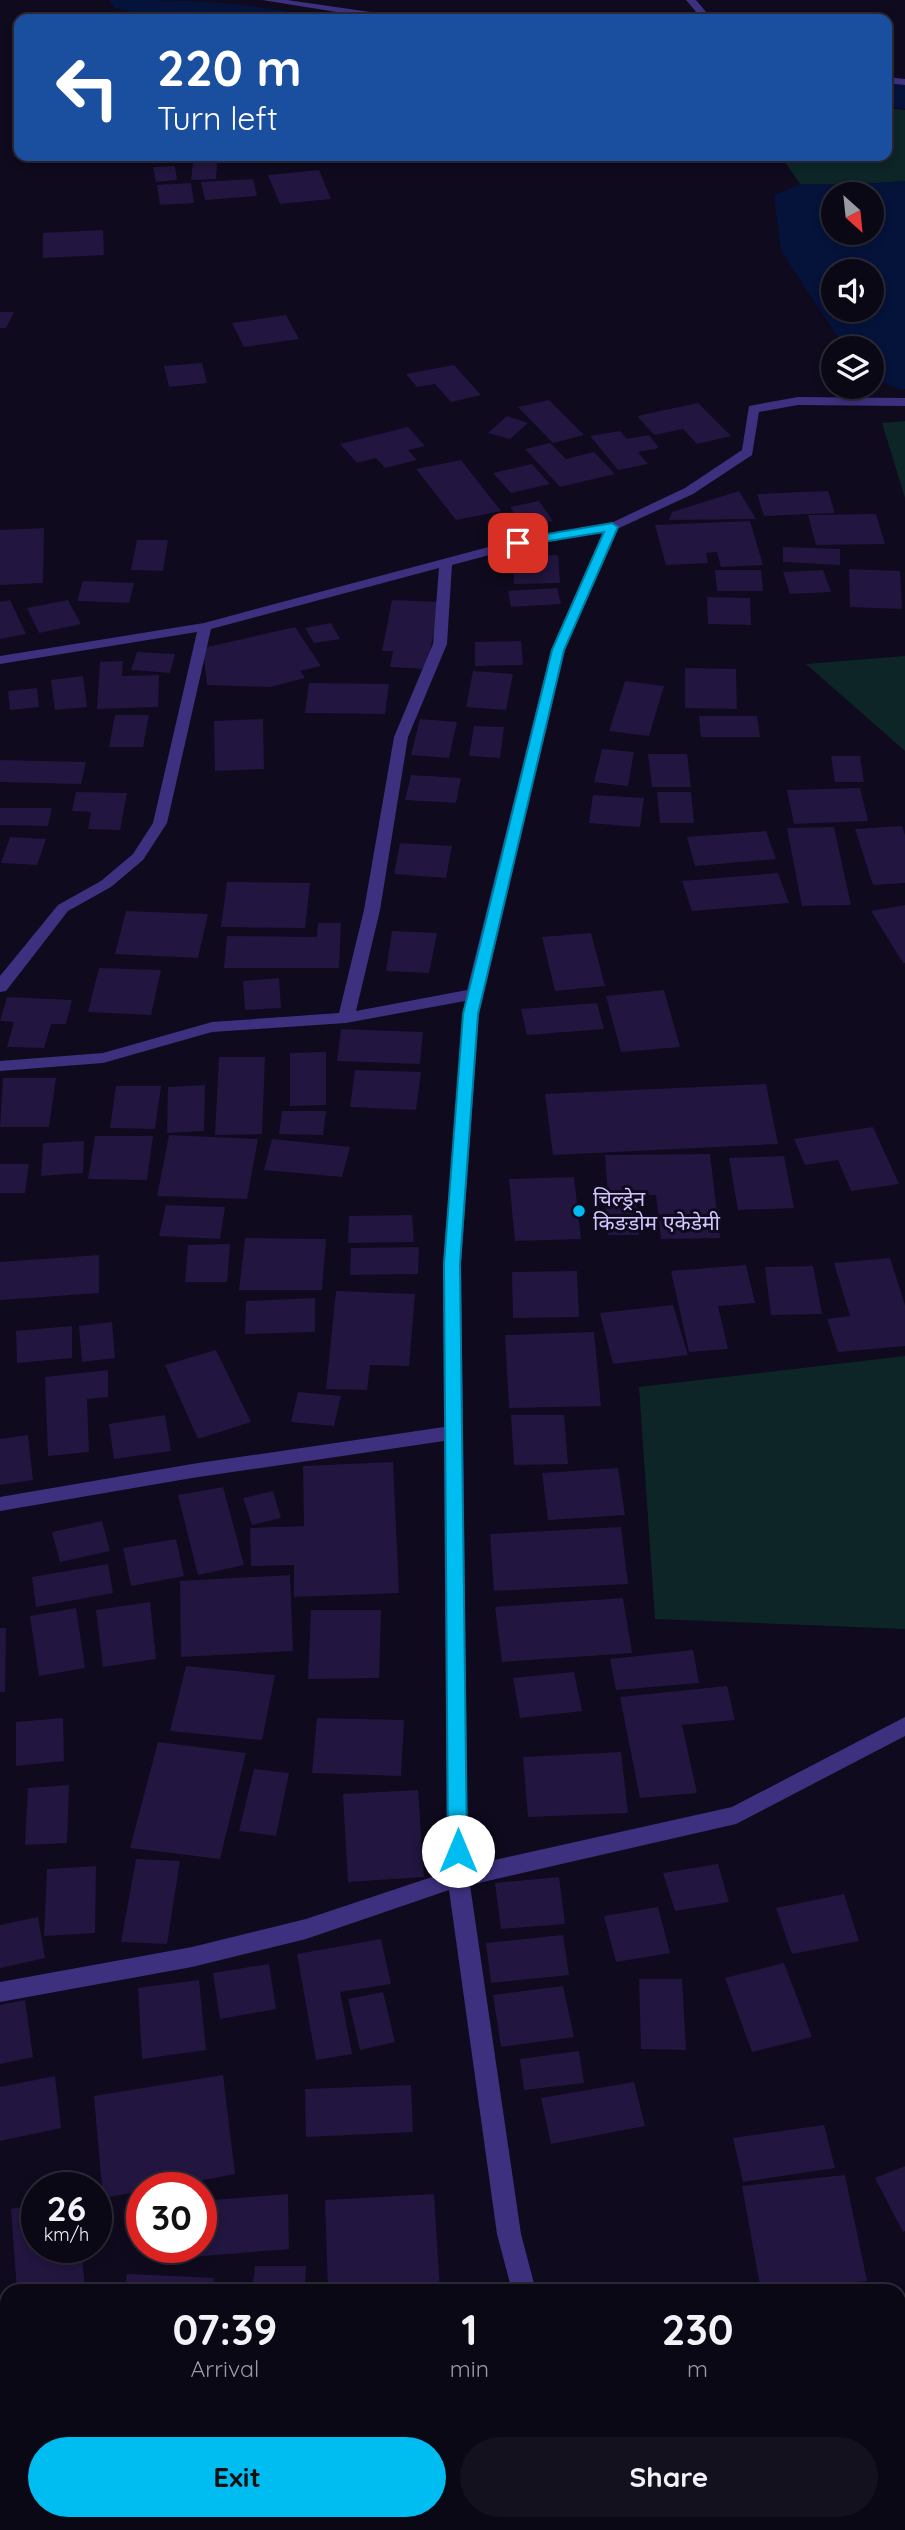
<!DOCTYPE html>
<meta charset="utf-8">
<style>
body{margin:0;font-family:Quicksand,"Noto Sans Devanagari",sans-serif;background:#14111f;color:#f1f3f6;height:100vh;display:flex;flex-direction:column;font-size:26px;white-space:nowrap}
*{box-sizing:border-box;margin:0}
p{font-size:23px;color:#9a9aa1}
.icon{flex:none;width:38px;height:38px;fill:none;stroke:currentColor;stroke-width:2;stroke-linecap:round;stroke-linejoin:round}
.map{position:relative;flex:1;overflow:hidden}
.details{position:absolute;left:0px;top:2284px;width:906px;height:247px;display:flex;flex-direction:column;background:#0b0816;border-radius:21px 21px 0 0;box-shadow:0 4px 10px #0003,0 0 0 2px #2b2935}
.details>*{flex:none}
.guide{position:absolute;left:14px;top:14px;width:878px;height:147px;border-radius:14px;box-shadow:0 4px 10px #0003,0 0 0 2px #2b2935;background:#1a4fa0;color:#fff;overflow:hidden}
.needle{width:46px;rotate:153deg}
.fabs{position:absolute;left:821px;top:182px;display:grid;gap:14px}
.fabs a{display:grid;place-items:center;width:63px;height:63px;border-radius:50%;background:#0b0816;box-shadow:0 4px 10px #0003,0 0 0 2px #2b2935;font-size:35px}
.speed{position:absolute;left:21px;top:2172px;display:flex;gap:14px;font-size:35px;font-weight:700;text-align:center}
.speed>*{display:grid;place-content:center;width:91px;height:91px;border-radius:50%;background:#0b0816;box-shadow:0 4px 10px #0003,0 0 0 2px #2b2935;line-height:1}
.speed small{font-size:18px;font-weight:400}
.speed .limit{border:10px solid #d22;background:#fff;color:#111}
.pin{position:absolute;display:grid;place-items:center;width:60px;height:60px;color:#fff;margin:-30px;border-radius:14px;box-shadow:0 4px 10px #0006}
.me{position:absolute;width:77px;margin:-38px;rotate:0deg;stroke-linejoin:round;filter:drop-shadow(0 0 5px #0008)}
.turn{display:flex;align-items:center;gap:24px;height:147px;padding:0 28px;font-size:32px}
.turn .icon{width:91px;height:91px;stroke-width:2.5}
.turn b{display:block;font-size:49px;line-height:60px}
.eta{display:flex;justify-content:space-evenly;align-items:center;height:119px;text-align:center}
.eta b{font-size:42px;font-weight:700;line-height:49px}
.button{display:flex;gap:14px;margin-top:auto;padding:14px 28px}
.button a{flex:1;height:80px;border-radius:42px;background:#00bdf1;color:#111;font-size:28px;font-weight:700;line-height:80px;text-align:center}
.button a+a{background:#14111f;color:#f1f3f6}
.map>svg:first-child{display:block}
</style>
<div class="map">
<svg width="905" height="2530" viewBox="0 0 905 2530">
<rect width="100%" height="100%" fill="#0f0a1d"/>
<!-- green -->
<path fill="#0d2527" d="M887,108L905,110V181L850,185L800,184L781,156H887Z
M905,421V498L882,423Z
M905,656V751L806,664Z
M905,1356V1629L655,1619L639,1387Z"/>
<!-- water -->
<path fill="#05123a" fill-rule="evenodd" d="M905,181V389L902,390L872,378V348H845L781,251L774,195L800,184L850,185ZM833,194H872V233H833ZM833,271H872V310H833Z"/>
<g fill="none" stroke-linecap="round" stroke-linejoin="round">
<!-- canal -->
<path fill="#05123a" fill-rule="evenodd" d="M109,0C167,0 227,0 284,11L290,19C232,22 170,22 114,8Z
M887,82L905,85V109L887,106Z"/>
</g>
<!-- building -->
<path fill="#22153f" d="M193,163H217L216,179L191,180Z
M175,166L177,180L156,182L153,167Z
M319,170L331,199L280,204L268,175Z
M253,179L257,196L205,200L201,182Z
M191,183L194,203L160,205L157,185Z
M103,230L104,255L43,258V233Z
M0,312H14L6,328H0Z
M286,315L299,339L244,347L232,323Z
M202,363L207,383L169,387L164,366Z
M454,365L481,395L451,402L435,384L417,387L406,374Z
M549,400L584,435L553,443L518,407Z
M698,403L731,436L697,444L683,429L654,435L637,416Z
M507,416L528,423L510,439L488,433Z
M408,427L425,446L408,450L417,460L385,468L376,458L357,463L340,444Z
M620,431L627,439L649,435L659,448L638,452L648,464L618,470L590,436Z
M550,443L566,459L594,452L615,474L560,487L525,449Z
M461,460L501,511L456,520L416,469Z
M532,464L550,484L511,493L493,473Z
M739,491L756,519L669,520L672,512Z
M828,491L835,513L764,516L757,494Z
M539,501L553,521L523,526L510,507Z
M876,514L885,544L816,545L808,515Z
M750,521L763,565L721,567L717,552L706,553L708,563L666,565L655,525Z
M44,528L43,583L0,585V530Z
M137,540H168L163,571L131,570Z
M783,547L840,549V565L783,562Z
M558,555L560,583L514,584L513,556Z
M849,569L900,571L902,609L850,607Z
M715,570H761L763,591H717Z
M823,570L831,592L790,594L783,572Z
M83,581L134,583L129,603L77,601Z
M557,588L561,604L511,607L508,591Z
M707,597L750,598L751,625L708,624Z
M10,600L26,634L0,639V602Z
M68,600L81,624L39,633L27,608Z
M392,600L439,602L427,669L390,667L393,651H382Z
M331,623L340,639L314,643L305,628Z
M295,627L321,666L300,671L305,678L270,687L207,685L203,648Z
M521,641L523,665L475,666V642Z
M137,652L175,654L170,673L131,670Z
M123,661L122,676L159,675L158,707L97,709L100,662Z
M685,668L736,669L737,709L685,708Z
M473,671L513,674L506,710L466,707Z
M83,676L87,707L55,710L51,680Z
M625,681L664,686L649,736L609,731Z
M309,683L389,684L385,714L305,713Z
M37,688L39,707L10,710L8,691Z
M115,715H149L143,747H109Z
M699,716H757L760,737H701Z
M263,719L264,769L215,771L214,721Z
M420,719L457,722L449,758L411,755Z
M474,726L504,727L500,758L469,756Z
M602,749L634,752L628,786L594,782Z
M648,754H687L691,787H652Z
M831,756H860L864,782H835Z
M0,760L86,762L81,784L0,782Z
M411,775L461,778L456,803L405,800Z
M860,788L868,821L794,824L787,790Z
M76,792L127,793L120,830L88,829L91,812L72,811Z
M657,792H691L694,823H660Z
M593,795L644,798L640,827L589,823Z
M0,808H52L48,826L0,825Z
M902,826L905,835V883L873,885L855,829Z
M834,827L851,905L802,906L787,828Z
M766,831L776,859L695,866L687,837Z
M10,837L46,839L37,865L1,863Z
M400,843L452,846L446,878L394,874Z
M778,873L789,903L692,911L682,881Z
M227,882L310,883L305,928L221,927Z
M905,905V963H903L871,911Z
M126,911L208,914L198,958L115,954Z
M318,923H341L339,968H224L227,936L317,937Z
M392,931L437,933L429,973L386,971Z
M591,933L605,986L555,991L542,937Z
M99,968L161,970L151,1015L88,1012Z
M279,978L281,1008L245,1010L243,981Z
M664,990L680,1047L621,1052L606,996Z
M7,997L72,1000L66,1024H51L44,1048L7,1047L14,1022L0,1021Z
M597,1003L604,1029L527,1035L521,1009Z
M341,1029L423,1032L420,1064L337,1061Z
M326,1052V1105L290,1106V1053Z
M219,1057H265L262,1134L215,1135Z
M355,1070L421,1072L416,1110L350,1107Z
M3,1078H56L49,1127H0Z
M766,1084L778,1144L553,1155L545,1094Z
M205,1085L204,1131L167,1133L168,1087Z
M116,1086H161L155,1129L110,1128Z
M282,1111H326L323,1135L279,1134Z
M873,1127L899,1184L851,1191L838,1160L805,1165L794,1139Z
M169,1135L258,1139L247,1199L157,1196Z
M95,1136H153L147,1180L88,1179Z
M272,1139L350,1147L342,1177L264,1170Z
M84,1141L83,1173L41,1176L43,1143Z
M710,1154L720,1238L661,1239L656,1195L608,1196L605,1155Z
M784,1156L794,1208L738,1210L729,1158Z
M0,1164H29L25,1193H0Z
M574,1177L581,1239L515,1241L509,1179Z
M605,1203H636L639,1235H608Z
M166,1205L225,1207L220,1239L159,1236Z
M412,1215L414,1242L348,1243L349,1216Z
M245,1238L326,1239L322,1290H239Z
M230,1244L227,1282H185L188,1245Z
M419,1247L418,1274L350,1275L351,1248Z
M99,1255V1293L0,1300V1262Z
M890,1258L905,1305V1346L838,1352L827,1319L850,1316L834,1263Z
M746,1265L755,1303L718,1306L728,1349L689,1352L671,1271Z
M813,1266L822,1314L771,1315L765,1267Z
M577,1271L579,1317L513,1318L512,1272Z
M336,1291L415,1294L409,1366L370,1365L367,1390L326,1389Z
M315,1298V1332L245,1334L246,1301Z
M673,1305L688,1355L613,1364L600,1313Z
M112,1322L115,1358L82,1362L79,1326Z
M72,1326V1358L17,1363L16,1331Z
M594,1332L601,1406L509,1408L505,1335Z
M216,1350L251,1422L198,1439L165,1365Z
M108,1370V1397L87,1399L89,1452L48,1456L45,1377Z
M298,1392L341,1396L334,1426L291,1422Z
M165,1415L171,1451L114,1459L109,1424Z
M511,1415H564L568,1464L514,1465Z
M28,1435L33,1480L0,1485V1439Z
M393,1462L399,1593L294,1597V1565L251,1566L250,1528L304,1526L303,1466Z
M618,1468L625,1515L548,1520L542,1473Z
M223,1487L244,1565L198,1575L178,1495Z
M273,1491L281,1518L252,1525L243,1498Z
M102,1521L110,1551L60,1562L52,1532Z
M621,1527L628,1584L494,1591L490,1534Z
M176,1539L184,1576L131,1586L123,1548Z
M108,1564L113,1593L36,1607L32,1577Z
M290,1575L293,1651L181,1657L180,1581Z
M623,1598L632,1653L502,1662L495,1607Z
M150,1602L156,1659L103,1667L96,1610Z
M76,1608L85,1668L39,1676L30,1616Z
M311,1610H381L379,1678L308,1679Z
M0,1628H6L5,1692H0Z
M693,1650L699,1683L616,1690L610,1659Z
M186,1666L275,1675L262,1740L170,1731Z
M574,1672L582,1711L520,1718L513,1678Z
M727,1686L735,1720L682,1725L697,1793L640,1798L620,1697Z
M63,1718L64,1761L16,1766V1722Z
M317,1718L404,1720L401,1776L312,1773Z
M158,1742L246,1753L220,1859L130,1848Z
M621,1752L628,1813L528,1817L523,1757Z
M254,1769L289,1773L276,1836L239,1831Z
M69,1785L67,1843L25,1845L28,1788Z
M418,1790L424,1877L348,1882L343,1794Z
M136,1859L180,1861L167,1944L121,1942Z
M718,1864L729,1902L675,1911L663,1873Z
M96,1866L95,1933L44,1936L47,1869Z
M559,1877L565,1924L501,1929L495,1883Z
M844,1894L859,1941L792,1954L776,1908Z
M658,1907L670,1953L616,1962L604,1916Z
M38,1917L45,1958L0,1968V1925Z
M563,1935L569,1975L491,1983L486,1943Z
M381,1939L391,1984L340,1992L352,2054L316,2060L297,1954Z
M784,1963L812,2037L752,2052L725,1978Z
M269,1964L276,2009L220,2019L213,1973Z
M639,1979H682L686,2050L641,2049Z
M199,1980L206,2050L142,2059L138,1988Z
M563,1986L574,2037L501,2047L493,1995Z
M383,1992L395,2042L360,2050L348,1999Z
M25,2000L33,2057L0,2064V2005Z
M579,2051L584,2083L524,2090L520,2059Z
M223,2075L235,2174L161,2188H142V2191L103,2198L94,2096Z
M55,2076L61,2128L0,2141V2087Z
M634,2082L645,2126L551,2144L541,2098Z
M411,2085L413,2132L306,2137L305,2089Z
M824,2125L835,2168L743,2182L733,2138Z
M905,2166V2231L903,2232L875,2178Z
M845,2175L867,2281L761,2291L742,2186Z
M288,2194L289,2249L153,2260V2247H201V2201Z
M434,2194L440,2291H328L325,2200Z
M37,2204V2247H81L85,2287L64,2291H17L11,2209Z
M255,2266H306L305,2291H252Z
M127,2274L214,2278L213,2291H124Z
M905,2433V2487L900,2488V2434Z
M7,2438V2524H61V2530H0V2492L5,2491L0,2440Z
M333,2524H364L365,2530H309Z
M388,2524H430V2525L389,2530Z
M512,2524H547L548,2530H487Z
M774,2524H843L844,2526L827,2530H776Z"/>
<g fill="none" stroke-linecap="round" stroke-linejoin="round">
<!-- street -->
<path fill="#3d317f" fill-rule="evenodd" d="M262,0H287L398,16L403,19H380Z
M686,0H696L712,19H702Z
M887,77L905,79V85L887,83Z
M798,397L905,398V406L798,405L759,412L752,455L693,494L617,529L565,650L479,1014L461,1264L468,1866L732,1807L905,1717V1736L736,1824L470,1885L521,2234L536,2291H512L497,2234L449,1890L306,1939L192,1967L0,2002V1982L192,1947L306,1919L447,1872L444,1441L192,1478L0,1511V1497L192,1464L444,1427L443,1264L465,1001L346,1023L212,1032L103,1063L0,1071V1061L103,1053L212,1022L339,1013L364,910L394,737L433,644L439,568L211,629L167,823L143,860L111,887L68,911L6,991L0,992V976L58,905L101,881L133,854L153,823L197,632L0,664V656L204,623L518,539L609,524L685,488L742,450L749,406ZM603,532L551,650L467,990L356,1011L380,910L408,737L447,644L452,565L519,547Z
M231,2524H257L254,2530H228Z
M592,2524H618L621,2530H595Z"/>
</g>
<!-- route -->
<path fill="#00bdf1" stroke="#007b9d" stroke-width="2" d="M612,523L618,527L564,650L478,1014L460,1264L467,1851L464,1857L458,1859L451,1857L448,1851L444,1264L463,1014L552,650L604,532L518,546L512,543L518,539Z"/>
<!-- markers -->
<circle fill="#00bdf1" stroke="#0f0a1d" stroke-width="2.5" cx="579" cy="1211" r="7"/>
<g text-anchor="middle" stroke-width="6" stroke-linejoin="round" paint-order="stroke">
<!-- poi labels -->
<g font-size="21" fill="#d3c6ff" stroke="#0f0a1d" text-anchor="start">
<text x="593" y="1206">चिल्ड्रेन<tspan x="593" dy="24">किङडोम एकेडेमी</tspan></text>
</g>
</g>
</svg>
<div class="fabs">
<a><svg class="needle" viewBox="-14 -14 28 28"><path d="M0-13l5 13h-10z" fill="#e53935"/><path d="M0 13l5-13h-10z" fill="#9a9aa1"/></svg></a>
<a><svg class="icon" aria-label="sound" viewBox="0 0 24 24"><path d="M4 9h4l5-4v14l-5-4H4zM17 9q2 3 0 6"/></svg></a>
<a><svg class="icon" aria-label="layers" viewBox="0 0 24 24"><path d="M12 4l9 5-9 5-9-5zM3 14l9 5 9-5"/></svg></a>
</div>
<div class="speed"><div>26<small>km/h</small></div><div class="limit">30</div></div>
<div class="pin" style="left:518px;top:543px;background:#d93025"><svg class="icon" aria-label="arrive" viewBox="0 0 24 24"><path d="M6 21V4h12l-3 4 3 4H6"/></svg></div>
<svg class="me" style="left:458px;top:1851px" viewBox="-20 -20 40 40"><circle r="19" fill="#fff"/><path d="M0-13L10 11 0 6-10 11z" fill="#00bdf1"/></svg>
<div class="guide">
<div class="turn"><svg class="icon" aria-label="left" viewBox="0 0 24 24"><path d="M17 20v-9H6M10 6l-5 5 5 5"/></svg><div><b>220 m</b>Turn left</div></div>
</div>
<section class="details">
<div class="eta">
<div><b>07:39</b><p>Arrival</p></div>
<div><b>1</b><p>min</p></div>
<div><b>230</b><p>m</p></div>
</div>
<div class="button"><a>Exit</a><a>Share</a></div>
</section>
</div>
